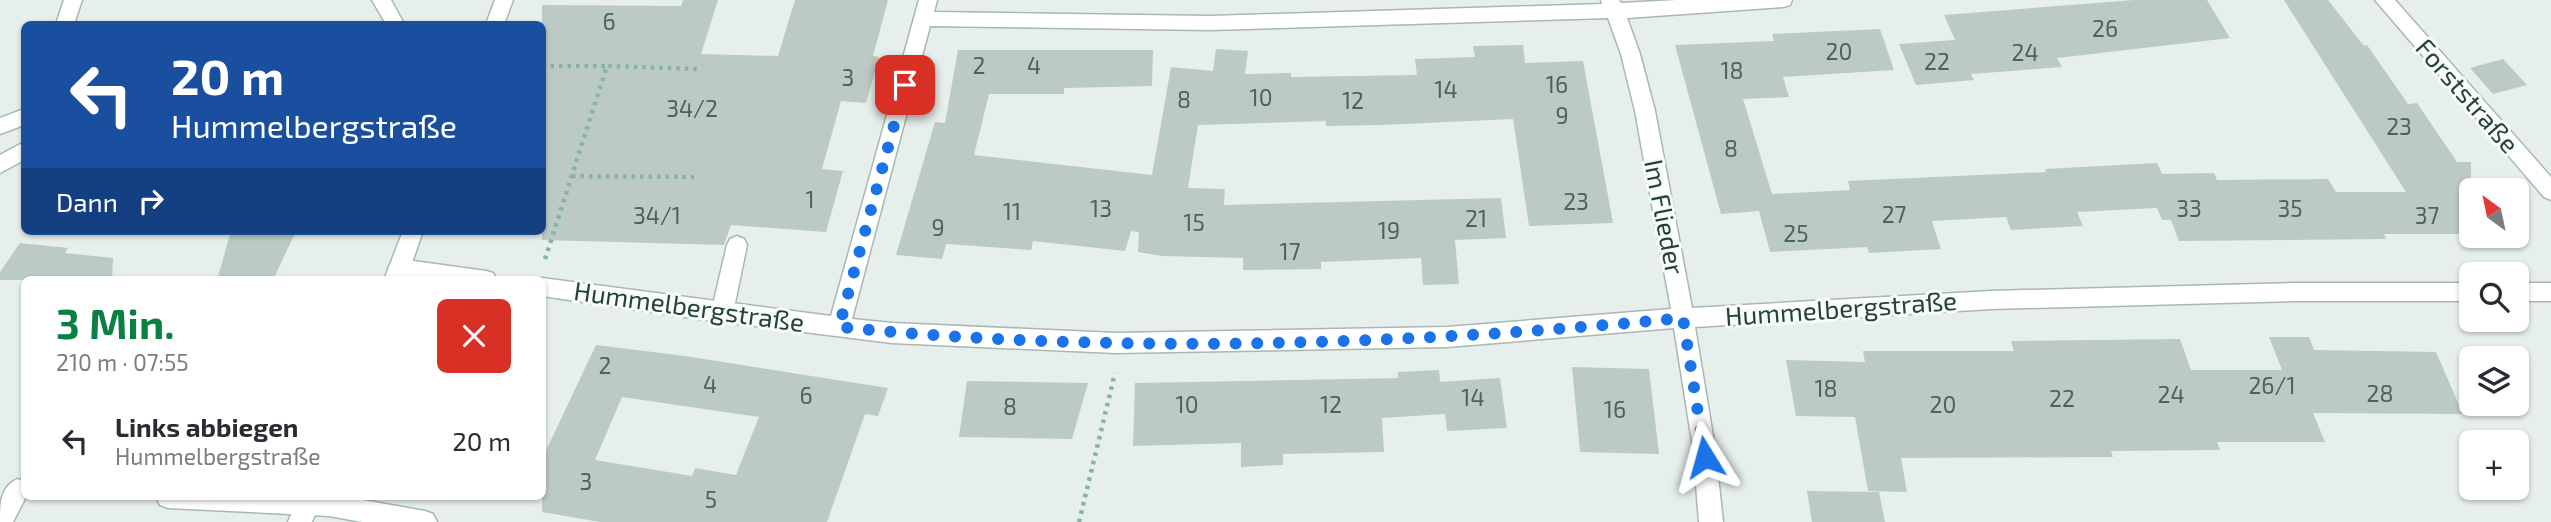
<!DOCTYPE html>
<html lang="de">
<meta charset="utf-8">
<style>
body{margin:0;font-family:"Exo 2",sans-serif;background:#f7f7f7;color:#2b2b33;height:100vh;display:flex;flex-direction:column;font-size:26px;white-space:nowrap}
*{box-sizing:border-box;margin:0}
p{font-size:23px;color:#7c7c81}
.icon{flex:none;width:38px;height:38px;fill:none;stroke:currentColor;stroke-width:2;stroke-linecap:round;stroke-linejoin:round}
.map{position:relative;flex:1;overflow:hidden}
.details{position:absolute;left:21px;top:276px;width:525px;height:224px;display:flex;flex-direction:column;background:#fff;border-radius:10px;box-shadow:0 2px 5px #0004}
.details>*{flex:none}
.top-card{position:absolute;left:21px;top:21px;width:525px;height:214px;border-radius:10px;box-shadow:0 2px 5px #0004;background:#1a4fa0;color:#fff;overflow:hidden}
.needle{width:46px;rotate:327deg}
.tools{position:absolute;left:2459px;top:178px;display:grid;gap:14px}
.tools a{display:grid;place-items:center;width:70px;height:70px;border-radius:10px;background:#fff;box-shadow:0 2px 5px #0004;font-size:35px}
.pin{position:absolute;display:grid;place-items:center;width:60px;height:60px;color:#fff;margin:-30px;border-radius:14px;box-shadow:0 4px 10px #0006}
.me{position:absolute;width:77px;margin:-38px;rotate:352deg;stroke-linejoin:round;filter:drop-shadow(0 0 5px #0008)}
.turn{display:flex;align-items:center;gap:24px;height:147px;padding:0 35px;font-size:32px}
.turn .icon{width:91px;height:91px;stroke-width:2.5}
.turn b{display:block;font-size:49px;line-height:60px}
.then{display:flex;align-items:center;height:66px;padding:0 35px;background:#0003;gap:14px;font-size:26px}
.round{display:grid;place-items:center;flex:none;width:74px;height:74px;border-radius:10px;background:#f7f7f7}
.head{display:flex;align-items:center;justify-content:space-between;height:119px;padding:0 35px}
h1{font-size:42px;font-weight:700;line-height:52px;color:#0b8043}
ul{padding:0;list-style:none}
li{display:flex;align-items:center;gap:21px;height:91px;padding:0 35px}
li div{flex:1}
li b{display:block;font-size:26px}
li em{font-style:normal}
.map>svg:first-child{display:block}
</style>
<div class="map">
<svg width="2551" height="522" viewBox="0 0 2551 522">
<rect width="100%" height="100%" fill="#e6efeb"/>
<!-- building -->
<path fill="#bbcac4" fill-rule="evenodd" d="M683,0H718L701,54L778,56L795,0H888L873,56L879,57L866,103L841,101L822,169L843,171L826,232L731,225L724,245L542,240V5L681,6Z
M2134,0H2207L2230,38L2057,58L2062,67L1971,74L1974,80L1916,85L1899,44L1955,40L1944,15Z
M2284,0H2328L2364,46L2367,45L2408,104L2417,103L2457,162H2471V234H2384L2386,239L2179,241L2171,220H2162L2157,208L2077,212L2083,226L2011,230L2006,217L1932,221L1941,249L1869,253L1867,247L1770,252L1759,211L1721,214L1675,45L1774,41L1772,34L1880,29L1894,70L1783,77L1789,97L1743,99L1772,194L1850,190L1848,181L2046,172L2045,169L2157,163L2162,174L2214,173L2217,180L2328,179L2336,192H2406Z
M1523,45L1525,63L1583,61L1613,223L1529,226L1513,119L1381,125L1326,126V121L1198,125L1188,188L1225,189L1224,205L1501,198L1506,238L1455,240L1459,284L1423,285L1421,258L1321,262V269L1243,270V258L1162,256L1138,252L1139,232L1131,231L1125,251L1033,241L1031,250L946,244L942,259L896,255L935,122L945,123L958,50H1153L1152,86L1064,88V94H989L974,155L1152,175L1171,67L1213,71L1216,49L1248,51L1245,74L1291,73V77L1417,75L1415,59L1475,57L1473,46Z
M2503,59L2527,85L2493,94L2470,68Z
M231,231H296L273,280H217Z
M20,243L68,248L65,253L113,258L112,280H0V272Z
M2269,337H2309L2314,350L2436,352L2463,414L2313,413L2325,442H2217L2220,450L2111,451L2113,457L1901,458L1907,492L1868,491L1855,417L1796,416L1786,360L1865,362L1863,351H2014L2011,341L2180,339L2191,370H2282Z
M596,345L685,356L888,388L878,416L865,414L827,522H600L542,512V459ZM622,397L759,417L736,475L695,468L692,476L595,460Z
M1572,367L1649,369L1659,454L1580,452Z
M1439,370L1440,382L1500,378L1507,428L1447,431L1445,414L1382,418L1384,452L1283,454V465L1241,467V443L1133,446L1135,383L1398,378V372Z
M967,381L1088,383L1072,439L959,437Z
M1807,491L1879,492L1885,522H1812Z"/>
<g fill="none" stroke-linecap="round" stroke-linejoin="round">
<!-- lane casing -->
<g stroke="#a8b8b2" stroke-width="3">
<path id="lane" d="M737,236L744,239L747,245L733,313L730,320L722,322L714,320L711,313L727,245L730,239Z"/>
</g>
<!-- street casing -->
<g stroke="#a8b8b2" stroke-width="3">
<path id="street" d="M64,0H82L74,24H56Z
M495,0H513L504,24H486Z
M919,0H937L934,12L1210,16L1602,4L1601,0H1619L1621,3L1677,0H1792L1790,5L1783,7L1627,18L1640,54L1655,111L1692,308L1991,291L2293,283H2471V301H2293L1991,309L1695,327L1715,448L1723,522H1699L1693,448L1674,328L1447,347L1116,353L892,343L699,319L542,296V280H536L542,278L831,316ZM1608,18L1621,54L1635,111L1671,309L1447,327L1116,333L892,323L852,319L930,26L1210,30Z
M2375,0H2395L2551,177V200L2544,197Z
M24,109V125L0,134V118Z
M24,142V160L0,173V155Z
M399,259L486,271L493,273L497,280C463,280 423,286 392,274L388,268L392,262Z
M2516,283H2551V301H2516Z
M18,479L24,482L26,497L13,522H0C0,505 0,486 18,479Z
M156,497H346L425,511L433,514L437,522H362L329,516L168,508L160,505Z"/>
</g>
<!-- secondary casing -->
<g stroke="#a4bbb3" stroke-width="3">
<path id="secondary" d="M372,0H391L404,24H386Z
M403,231H423L406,280H384Z
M298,497H322L312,522H288Z"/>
</g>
<!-- path -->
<path stroke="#86b3a5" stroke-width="4.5" stroke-dasharray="3.5 5" stroke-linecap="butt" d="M542,66H607
M572,176L694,177
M545,259L607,66L697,69
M1079,522L1115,373"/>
<!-- lane -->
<use href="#lane" fill="#fff" fill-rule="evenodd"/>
<!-- street -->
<use href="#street" fill="#fff" fill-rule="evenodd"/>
<!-- secondary -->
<use href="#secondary" fill="#fff" fill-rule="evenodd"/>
</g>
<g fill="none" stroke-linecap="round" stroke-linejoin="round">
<!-- route -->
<path stroke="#1a73e8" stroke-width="12" stroke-dasharray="0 21.6" d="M905,85L839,327C1116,355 1406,345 1683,318L1705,457"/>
</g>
<g text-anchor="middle" stroke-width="6" stroke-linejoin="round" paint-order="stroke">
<!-- number labels -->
<g font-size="23" fill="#4a645c">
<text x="609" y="30">6</text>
<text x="2105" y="37">26</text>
<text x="1839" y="60">20</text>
<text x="2025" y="61">24</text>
<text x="1937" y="70">22</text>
<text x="979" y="74">2</text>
<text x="1034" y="74">4</text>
<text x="1732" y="79">18</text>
<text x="848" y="86">3</text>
<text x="1557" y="93">16</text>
<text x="1446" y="98">14</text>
<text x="1261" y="106">10</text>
<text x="1184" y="108">8</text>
<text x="1353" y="109">12</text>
<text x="692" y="117">34/2</text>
<text x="1562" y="124">9</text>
<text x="2399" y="135">23</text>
<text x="1731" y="157">8</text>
<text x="810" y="208">1</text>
<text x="1576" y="210">23</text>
<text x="1101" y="217">13</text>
<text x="2189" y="217">33</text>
<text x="2290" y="217">35</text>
<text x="1012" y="220">11</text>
<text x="1894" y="223">27</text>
<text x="657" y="224">34/1</text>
<text x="2427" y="224">37</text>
<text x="1476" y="227">21</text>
<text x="1194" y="231">15</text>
<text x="938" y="236">9</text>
<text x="1389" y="239">19</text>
<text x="1796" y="242">25</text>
<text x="1290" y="260">17</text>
<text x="605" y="374">2</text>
<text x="710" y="393">4</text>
<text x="2272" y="394">26/1</text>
<text x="1826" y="397">18</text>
<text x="2380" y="402">28</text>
<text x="2171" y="403">24</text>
<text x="806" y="404">6</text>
<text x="1473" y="406">14</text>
<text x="2062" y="407">22</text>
<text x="1187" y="413">10</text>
<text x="1331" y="413">12</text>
<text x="1943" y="413">20</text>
<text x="1010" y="415">8</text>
<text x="1615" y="418">16</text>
<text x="586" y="490">3</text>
<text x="711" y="508">5</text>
</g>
<!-- street labels -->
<g font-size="26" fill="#24423a" stroke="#f7fbf9">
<text transform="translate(2467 96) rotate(49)" y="9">Forststraße</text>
<text transform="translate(1664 217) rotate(79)" y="9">Im Flieder</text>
<text transform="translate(689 307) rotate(8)" y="9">Hummelbergstraße</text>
<text transform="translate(1841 309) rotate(-4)" y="9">Hummelbergstraße</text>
</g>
</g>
</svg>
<div class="tools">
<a><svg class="needle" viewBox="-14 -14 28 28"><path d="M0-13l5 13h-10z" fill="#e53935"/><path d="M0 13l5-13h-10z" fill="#7c7c81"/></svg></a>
<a><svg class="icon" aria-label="search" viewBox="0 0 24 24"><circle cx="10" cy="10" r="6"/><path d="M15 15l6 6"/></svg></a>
<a><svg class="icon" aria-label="layers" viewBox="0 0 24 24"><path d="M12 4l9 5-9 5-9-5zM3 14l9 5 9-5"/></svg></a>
<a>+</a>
</div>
<div class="pin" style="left:905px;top:85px;background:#d93025"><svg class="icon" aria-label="arrive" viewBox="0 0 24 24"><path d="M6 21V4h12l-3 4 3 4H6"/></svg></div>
<svg class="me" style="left:1705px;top:457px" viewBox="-20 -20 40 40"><path d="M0-17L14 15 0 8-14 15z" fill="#1a73e8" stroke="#fff" stroke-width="4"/></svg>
<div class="top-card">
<div class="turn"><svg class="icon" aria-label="left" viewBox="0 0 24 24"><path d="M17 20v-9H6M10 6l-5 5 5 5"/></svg><div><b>20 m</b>Hummelbergstraße</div></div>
<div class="then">Dann<svg class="icon" aria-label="right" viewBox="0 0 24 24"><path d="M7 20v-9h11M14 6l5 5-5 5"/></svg></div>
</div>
<section class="details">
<div class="head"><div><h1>3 Min.</h1><p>210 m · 07:55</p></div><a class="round" style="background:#d93025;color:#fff"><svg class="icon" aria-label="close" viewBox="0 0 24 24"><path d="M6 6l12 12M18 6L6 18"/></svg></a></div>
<ul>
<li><svg class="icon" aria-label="left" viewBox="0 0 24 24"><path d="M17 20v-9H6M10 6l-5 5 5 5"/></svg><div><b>Links abbiegen</b><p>Hummelbergstraße</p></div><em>20 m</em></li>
</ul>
</section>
</div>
